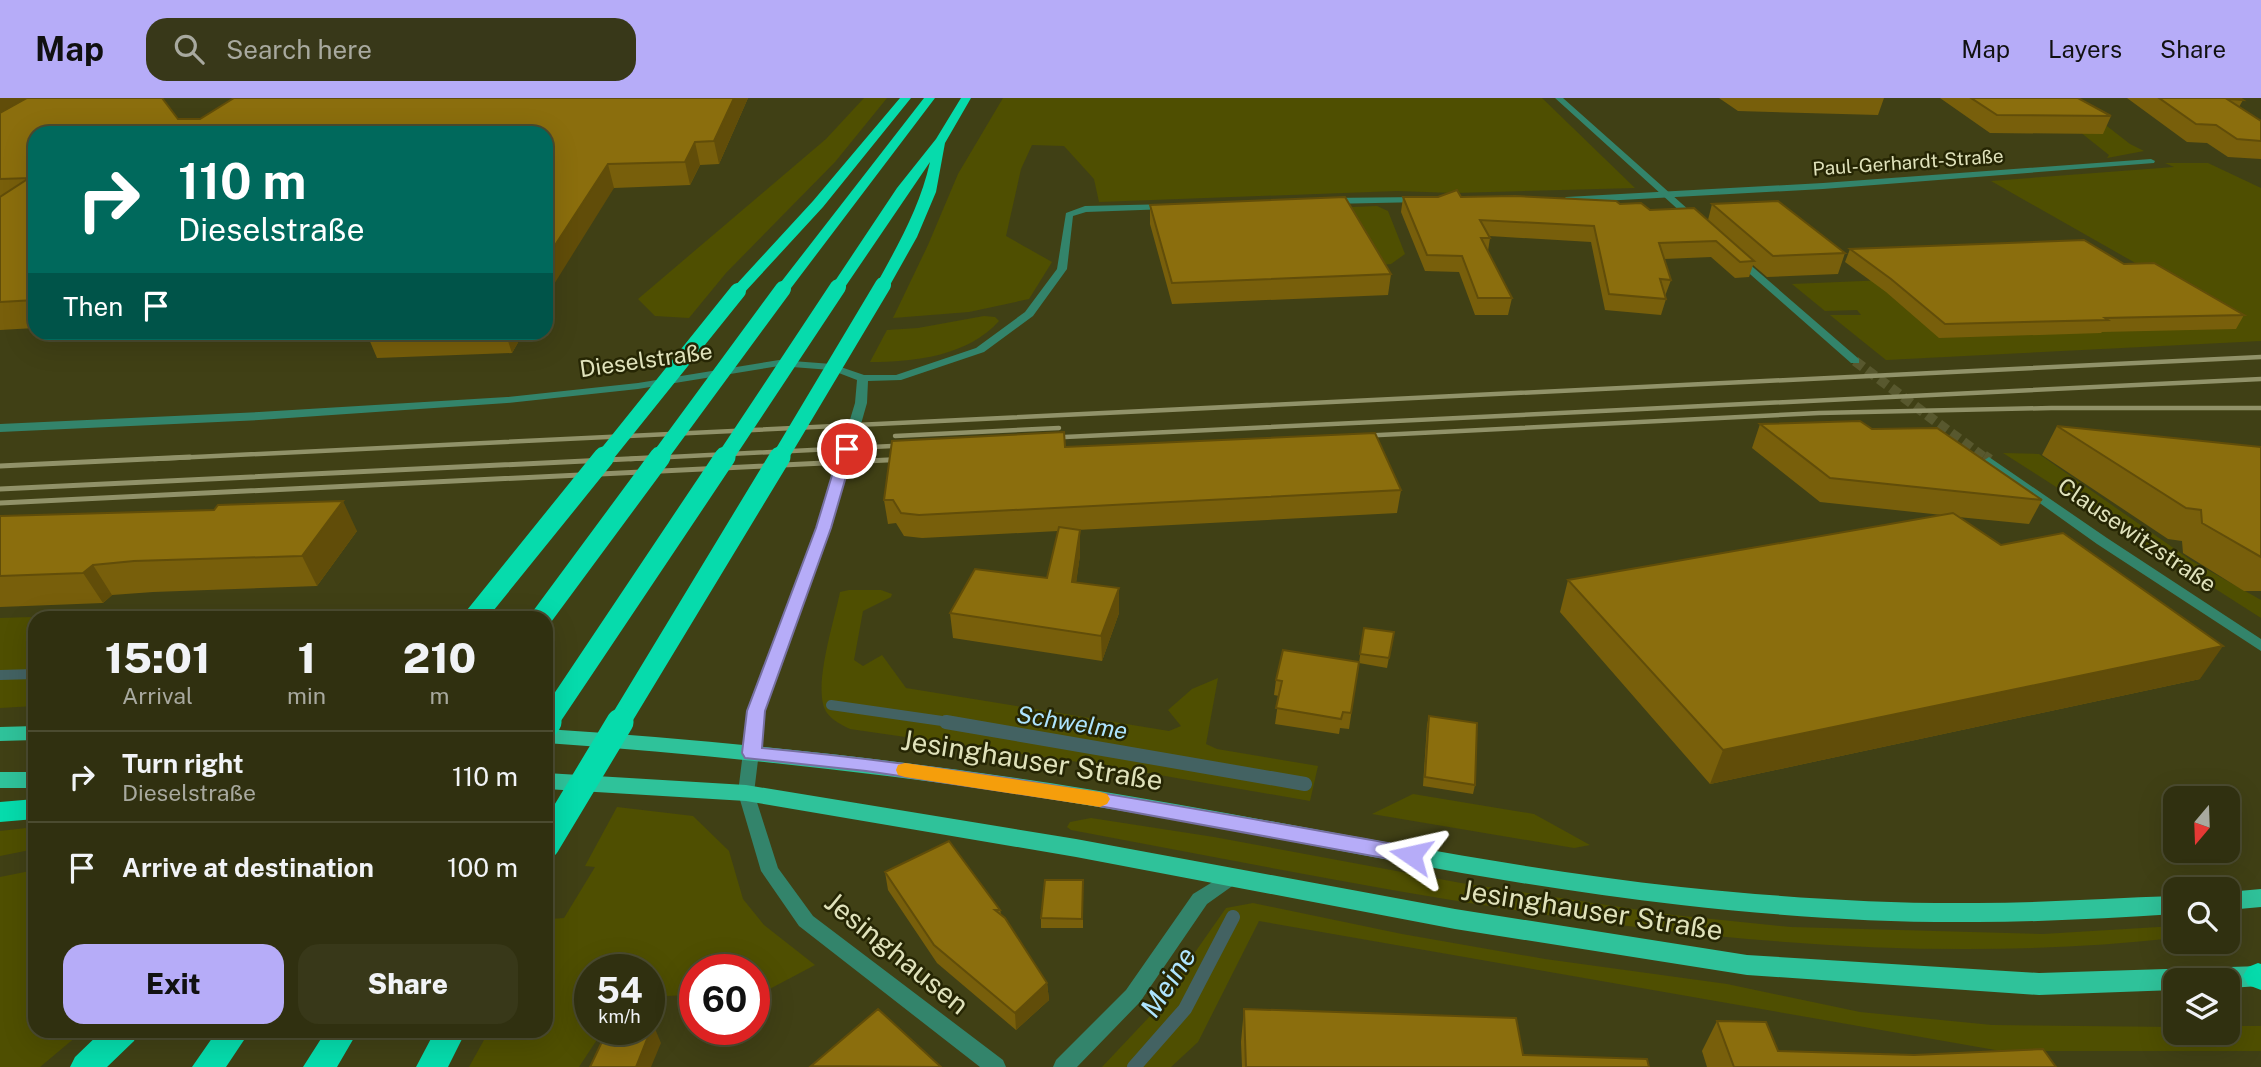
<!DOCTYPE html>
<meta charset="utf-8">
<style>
body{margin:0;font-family:"Public Sans",sans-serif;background:#383819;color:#f1f3f6;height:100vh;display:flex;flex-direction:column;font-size:26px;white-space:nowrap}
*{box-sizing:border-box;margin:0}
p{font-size:23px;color:#a8a99f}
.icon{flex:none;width:38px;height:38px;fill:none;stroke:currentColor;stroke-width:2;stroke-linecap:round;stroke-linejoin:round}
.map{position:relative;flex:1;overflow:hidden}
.side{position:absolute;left:28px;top:513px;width:525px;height:427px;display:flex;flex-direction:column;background:#303010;border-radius:21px;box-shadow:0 7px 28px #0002,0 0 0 2px #4b4b30}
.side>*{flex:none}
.top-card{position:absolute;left:28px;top:28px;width:525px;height:214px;border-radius:21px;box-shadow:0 7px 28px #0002,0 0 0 2px #4b4b30;background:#00695c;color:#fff;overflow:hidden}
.needle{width:46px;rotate:199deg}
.tools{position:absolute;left:2163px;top:688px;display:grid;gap:14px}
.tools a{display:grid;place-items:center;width:77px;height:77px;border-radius:14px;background:#303010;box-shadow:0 7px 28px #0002,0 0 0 2px #4b4b30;font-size:35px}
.speed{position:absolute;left:574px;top:856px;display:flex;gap:14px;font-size:35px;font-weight:700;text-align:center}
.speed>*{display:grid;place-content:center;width:91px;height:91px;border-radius:50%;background:#303010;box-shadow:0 7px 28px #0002,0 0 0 2px #4b4b30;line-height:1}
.speed small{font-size:18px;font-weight:400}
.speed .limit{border:10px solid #d22;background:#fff;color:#111}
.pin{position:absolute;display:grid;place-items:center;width:60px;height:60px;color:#fff;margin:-30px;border:4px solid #fff;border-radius:50%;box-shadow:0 2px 7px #0007}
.me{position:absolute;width:77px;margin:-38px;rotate:281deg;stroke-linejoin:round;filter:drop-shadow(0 0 5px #0008)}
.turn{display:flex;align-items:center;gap:24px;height:147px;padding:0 35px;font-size:32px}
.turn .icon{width:91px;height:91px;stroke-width:2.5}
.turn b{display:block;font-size:49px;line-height:60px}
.then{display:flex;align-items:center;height:66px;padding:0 35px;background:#0003;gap:14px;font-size:26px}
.eta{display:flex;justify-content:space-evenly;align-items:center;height:119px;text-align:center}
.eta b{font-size:42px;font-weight:800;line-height:49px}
.action{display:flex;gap:14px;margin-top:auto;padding:14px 35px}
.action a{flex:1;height:80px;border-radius:21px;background:#b6acf8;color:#111;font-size:28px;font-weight:800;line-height:80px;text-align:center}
.action a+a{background:#383819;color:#f1f3f6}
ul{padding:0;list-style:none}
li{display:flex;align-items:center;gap:21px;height:91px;padding:0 35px;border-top:2px solid #4b4b30}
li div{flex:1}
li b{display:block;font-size:26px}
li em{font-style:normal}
header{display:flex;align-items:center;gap:42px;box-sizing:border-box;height:98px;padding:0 35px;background:#b6acf8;color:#111}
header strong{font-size:33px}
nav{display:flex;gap:38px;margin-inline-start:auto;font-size:24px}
.search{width:490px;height:63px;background:#383819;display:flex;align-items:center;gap:18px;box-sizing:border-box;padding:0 24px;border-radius:21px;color:#a8a99f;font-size:26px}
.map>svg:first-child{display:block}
</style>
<header>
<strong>Map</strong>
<div class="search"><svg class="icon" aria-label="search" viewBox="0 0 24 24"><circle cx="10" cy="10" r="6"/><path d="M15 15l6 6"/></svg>Search here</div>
<nav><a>Map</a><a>Layers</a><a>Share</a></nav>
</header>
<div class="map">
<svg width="2261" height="969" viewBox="0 0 2261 969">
<rect width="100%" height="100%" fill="#404015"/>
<!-- green -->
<path fill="#4f4f01" d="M864,0H887L835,64L726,175L689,220L655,218L638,201L826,41Z
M1003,0H1542L1635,90L1454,95L1397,93L1099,104L1094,81L1064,48L1032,47L1021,71L1006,138L1052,164L1029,201L969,214L893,220L928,147L958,76Z
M2071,0L2130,46L2144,53L2107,60L2109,57L2070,26Z
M2165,65H2208L2261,90V243L1886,262L1830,217H1861L1857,212L1825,213L1792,186L2146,171L1991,83L2174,69Z
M1377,108L1388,113L1405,156L1391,166L1372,168L1166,117Z
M984,218L995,219L999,223C968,258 914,264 870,264L887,232L918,230Z
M2003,355L2039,356L2192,463L2261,502V520Z
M849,492H881L892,496L891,499L863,513L854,562L863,568L882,557L906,590L1169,633L1181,628L1168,612L1192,591L1218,580L1206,646L1217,651L1318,668L1310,703L1113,669L850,631C842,627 833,623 827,615C811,593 835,521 840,494Z
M257,512L276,519L442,515L438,520H35V608L0,610V520Z
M1413,696L1534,716L1590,747L1574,750L1372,716Z
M617,709L693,718L729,753L743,801L764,827L815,867L762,895H754V872H695V897L664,898L649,905V872H590V931H604L579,969H469L489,933H546V830L551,821L564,820L595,769L585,768Z
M1091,720L1214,739L1461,785L1673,817L1791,829L2043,836L2175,828V840C1804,881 1434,800 1071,732L1067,729L1070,724Z
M35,729V751L0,758V733Z
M35,772V933H83L40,969H0V779Z
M1253,805L1402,836L1545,861L1727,886L1860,914L1992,927L2175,929V934H2228V928H2261V953H2001L1259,823L1198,944L1171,969H1102L1151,917L1226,810Z"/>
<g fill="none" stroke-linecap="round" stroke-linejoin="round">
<!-- stream-far1 -->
<path stroke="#436262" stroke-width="10" d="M0,577L35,576
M831,607L956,625"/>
<!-- stream -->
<path stroke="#436262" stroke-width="14" d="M946,624L1305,686
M1134,969L1185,911L1233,819"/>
<!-- tertiary-tunnel-far1 -->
<path stroke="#58582e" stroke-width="10" stroke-dasharray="10 5" stroke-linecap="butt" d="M1855,263L1986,361"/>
<!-- tertiary-tunnel -->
<path stroke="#58582e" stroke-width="14" stroke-dasharray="14 7" stroke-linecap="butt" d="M1983,359L1989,363"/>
<!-- minor -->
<path fill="#33846b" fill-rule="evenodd" d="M2151,61L2155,63L2154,65L1823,91L1566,105L1562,102L1566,99L1823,85Z
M1420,99L1424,102L1423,104L1328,106L1324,103L1328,100Z
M1171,106V110L1168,111L1086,114L1073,118L1067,171L1033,218L984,254L901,282L868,283L867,305L831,431L764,613L754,695L778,770L813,818L1003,962L1006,969H980L799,828L761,773L738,695L748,613L817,431L855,305L857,282L831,272L779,268L638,291L507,305L259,322L0,334V326L259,314L507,299L638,285L779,262L832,266L864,277H896L976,250L1025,214L1057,171L1066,115L1085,108Z
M1232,772L1238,774L1241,779L1238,784L1207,806L1140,904L1077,969H1053L1056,962L1126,892L1193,796Z"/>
<!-- tertiary -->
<path fill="#33846b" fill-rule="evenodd" d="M1555,0H1563L1699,121V125H1693Z
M1734,158H1740L1859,261V265H1851L1734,162Z
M1989,359L2107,440L2261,541V553L2097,446L1985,366L1983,363Z"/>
<!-- primary -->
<path fill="#2fc29a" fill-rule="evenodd" d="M35,628V642L0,643V629Z
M546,631C727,643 907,662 1087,691C1285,723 1481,767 1681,789C1779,799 1879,806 1977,805C2043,805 2109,800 2175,798V816C2110,820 2043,824 1977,824C1879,825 1779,818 1681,807C1481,785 1285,739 1087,707C907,677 727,658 546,645Z
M0,674H35V690H0Z
M546,675L746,687L1076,741L1455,811L1747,857L2039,875L2261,868V888L2228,890V882H2175V892L2039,897L1747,877L1455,831L1076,759L746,703L546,691Z
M2261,791V809L2228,812V794Z"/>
<!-- motorway -->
<path fill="#06dbac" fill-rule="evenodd" d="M900,0H911L823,109L743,196H733L731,193L733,190L813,103Z
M924,0H935L788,194H778L776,191L778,188Z
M961,0H971L945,45L936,94L917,139L890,187L883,191L876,187C898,147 920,109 930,64L843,192H833L831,189L897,90L936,41Z
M35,701V721L0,724V704Z
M2258,865L2261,866V892L2248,887L2243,878L2248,869Z
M102,933H138L134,943L107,969H70L75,959Z
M217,933H250L226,969H192Z
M326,933H358L337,969H303Z
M435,933H466L448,969H416Z"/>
<!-- rail-far1 -->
<path stroke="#919269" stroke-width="4.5" d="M895,338L1059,330
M1359,338L1819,315L2051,310H2261
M1044,340L2261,281
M154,361L2261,259
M630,361L912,347"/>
<!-- rail -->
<path stroke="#919269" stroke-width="5" d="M0,368L190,359
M0,391L667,359
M0,405L908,361"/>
<!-- motorway-bridge-far2 -->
<path stroke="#06dbac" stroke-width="16" d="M603,361L738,193
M658,361L783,191
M724,361L838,189
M779,361L883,187"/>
<!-- motorway-bridge-far1 -->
<path stroke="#06dbac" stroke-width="21" d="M474,520L604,359
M541,520L660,359
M547,625L725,359
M619,625L780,359"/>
<!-- motorway-bridge -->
<path stroke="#06dbac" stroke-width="27" d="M546,627L548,624
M546,747L620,624"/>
</g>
<!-- wall -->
<path fill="#785f0b" d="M0,0L162,1L178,21H200L234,0H748L719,66L700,67L690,87L614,90L546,35H35V230L0,232Z
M1719,0H1884L1878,17L1738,13Z
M1940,0H2078L2111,18L2103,36L1990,35Z
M2127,0H2240L2243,2L2239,9L2261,23V61L2228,59L2207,45L2187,44Z
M1403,99H1461L1620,106L1708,122L1712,106L1845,155L1838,176L1767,179L1753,167L1749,179L1735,180L1711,159L1664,161L1671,182L1665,198L1666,201L1661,217L1605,212L1591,144L1489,138L1490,140L1488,153L1512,200L1508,217H1475L1459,174L1425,173L1401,114Z
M1150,107L1391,176L1388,197L1172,206L1150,126Z
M1850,151L2124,166L2244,217L2236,231L2102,234L2101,235L1939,240L1886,194L1845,164Z
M366,234H524L512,255L377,260Z
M1760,326L1872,331L2042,402L2029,426L1958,419L2200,581L1710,686L1560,514L1568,482L1942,417L1820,404L1752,350Z
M2057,328L2261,349V493H2244L2183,455L2182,443L2168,441L2042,357Z
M1065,349L1401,392L1397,415L1077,432H1080V457L1076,484L1119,515L1102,563L953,540L950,515L1047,480L1058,433L922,440L904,438L896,425L888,426L884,402Z
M0,418L357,433L317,488L153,494L112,497L103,505L0,509Z
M1364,530L1394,534L1387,570L1359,565Z
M1359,564L1349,631L1340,630L1339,636L1275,626L1279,598L1274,597L1276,582Z
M1429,618L1475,687L1473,696L1423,688L1427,627Z
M885,774L1000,812L1001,816L1047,885L1049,902L1016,932L937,865L888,792Z
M1083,792V830H1041V820Z
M1244,911L1523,957L1649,969H1242L1241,944Z
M1717,923L1778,953L2056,969H1707L1702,953Z"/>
<!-- shaded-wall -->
<path fill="#614d09" d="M0,0H46L0,18Z
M734,0H748L719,66L714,43Z
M695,44L700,67L690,87L685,64Z
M608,66L614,90L546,199V161Z
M505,234H524L512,255Z
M343,403L357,433L317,488L302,458Z
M1080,432V457L1073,509L1072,484Z
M93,467L112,497L103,505L83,475Z
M1119,490V515L1102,563L1101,538Z
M2223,548L2200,581L1710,686L1723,652Z
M1047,885L1049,902L1016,932L1015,915Z
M653,926L661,945L651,969H636Z"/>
<!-- building -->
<path fill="#8b6e0d" stroke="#614d09" stroke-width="2" d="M27,0H162L178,21H200L234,0H734L714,43L695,44L685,64L608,66L546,161V35H35V202L0,204V99L29,80L0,81V15Z
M1971,0H2078L2111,18L1997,17Z
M2159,0H2240L2243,2L2227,1L2261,23V43L2237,41L2216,27L2196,26Z
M1457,92L1461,99L1515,98L1616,103L1620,106L1641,105L1650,112L1694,110L1754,163L1740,164L1716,143L1659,145L1671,182L1660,181L1666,201L1609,196L1594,128L1480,122L1490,140H1481L1512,200H1478L1462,158L1427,157L1403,99H1438Z
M1345,99L1391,176L1172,185L1150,107Z
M1778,103L1845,155L1773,158L1712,106Z
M2084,142L2124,166L2154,165L2244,217L2105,220L2108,222L1945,226L1891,181L1850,151Z
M1860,323L1872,331L1937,330L2042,402L1830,380L1760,326Z
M2057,328L2261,349V459L2202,425L2201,412L2186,410Z
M1064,334L1065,349L1375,335L1401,392L919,417L901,415L893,402H884L892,343Z
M343,403L302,458L134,463L93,467L83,475L0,478V418L214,412L218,407Z
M1953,415L2001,447L2063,435L2223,548L1723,652L1568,482Z
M1059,429L1080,432L1072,484L1119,490L1101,538L950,515L975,471L1047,480Z
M1364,530L1394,534L1389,560L1360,556Z
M1283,552L1359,564L1351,615L1343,614L1341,621L1276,610L1282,583L1276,582Z
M1429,618L1477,625L1475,687L1425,679Z
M949,743L1000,812H995L1005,820L1047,885L1015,915L934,847L885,774Z
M1045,782H1083L1082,821L1041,820Z
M878,911L941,969L811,968Z
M1244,911L1516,920L1523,957L1647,961L1649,969H1246Z
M1717,923L1766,924L1778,953L1914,957L2043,951L2056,969H1734Z
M649,926H653L636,969H590L608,931H649Z"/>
<!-- route -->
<path fill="#b6acf8" stroke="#7670a1" stroke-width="2" d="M847,347L854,351L831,430L765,613L762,650C980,670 1195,711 1411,749L1418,752L1421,757L1418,763L1411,765L1088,706L866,673L745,660L742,655L747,613L816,430L840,351Z"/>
<!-- slow -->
<path fill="#f59e0b" d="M905,665L1100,694L1107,696L1110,701L1107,706L1100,709L905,679L898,677L896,672L898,667Z"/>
<g text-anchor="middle" stroke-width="5" stroke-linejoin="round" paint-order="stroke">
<!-- far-street labels -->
<g font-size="19" fill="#e0e2bb" stroke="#262604">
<text transform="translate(1908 64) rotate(-4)" y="7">Paul-Gerhardt-Straße</text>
</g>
<!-- street labels -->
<g font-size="23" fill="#e0e2bb" stroke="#262604">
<text transform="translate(646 262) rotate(-8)" y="8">Dieselstraße</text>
<text transform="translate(2137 437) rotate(34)" y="8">Clausewitzstraße</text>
</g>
<!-- water labels -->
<g font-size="24" font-style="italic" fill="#aee4ff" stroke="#262604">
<text transform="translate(1072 625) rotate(9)" y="8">Schwelme</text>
</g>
<!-- near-street labels -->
<g font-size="28" fill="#e0e2bb" stroke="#262604">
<text transform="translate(1032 662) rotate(9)" y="10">Jesinghauser Straße</text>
<text transform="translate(1592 812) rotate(9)" y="10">Jesinghauser Straße</text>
<text transform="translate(897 855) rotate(39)" y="10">Jesinghausen</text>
</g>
<!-- near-water labels -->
<g font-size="28" font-style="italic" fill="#aee4ff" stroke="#262604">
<text transform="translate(1168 884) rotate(-57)" y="10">Meine</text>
</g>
</g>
</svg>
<div class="tools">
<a><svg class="needle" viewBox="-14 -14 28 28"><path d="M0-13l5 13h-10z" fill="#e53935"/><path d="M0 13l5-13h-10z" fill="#a8a99f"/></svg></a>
<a><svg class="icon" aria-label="search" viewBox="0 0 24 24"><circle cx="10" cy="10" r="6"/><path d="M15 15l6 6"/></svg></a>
<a><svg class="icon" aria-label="layers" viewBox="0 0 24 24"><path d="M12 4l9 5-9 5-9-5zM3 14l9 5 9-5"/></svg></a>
</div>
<div class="speed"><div>54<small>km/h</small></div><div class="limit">60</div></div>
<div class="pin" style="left:847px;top:351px;background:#d93025"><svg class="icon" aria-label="arrive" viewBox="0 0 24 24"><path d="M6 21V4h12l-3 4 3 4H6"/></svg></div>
<svg class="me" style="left:1411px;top:757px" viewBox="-20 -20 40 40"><path d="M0-17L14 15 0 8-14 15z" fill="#b6acf8" stroke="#fff" stroke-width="4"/></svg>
<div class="top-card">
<div class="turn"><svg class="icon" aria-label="right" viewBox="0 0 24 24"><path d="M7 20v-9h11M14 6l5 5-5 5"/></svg><div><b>110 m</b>Dieselstraße</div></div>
<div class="then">Then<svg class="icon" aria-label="arrive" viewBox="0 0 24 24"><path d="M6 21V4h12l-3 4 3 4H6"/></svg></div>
</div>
<section class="side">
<div class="eta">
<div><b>15:01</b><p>Arrival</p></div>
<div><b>1</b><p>min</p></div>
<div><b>210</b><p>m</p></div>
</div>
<ul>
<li><svg class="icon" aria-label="right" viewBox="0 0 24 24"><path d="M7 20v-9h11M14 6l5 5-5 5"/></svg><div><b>Turn right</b><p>Dieselstraße</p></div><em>110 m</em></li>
<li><svg class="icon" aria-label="arrive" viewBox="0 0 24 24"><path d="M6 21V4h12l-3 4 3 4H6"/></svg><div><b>Arrive at destination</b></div><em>100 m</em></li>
</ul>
<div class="action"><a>Exit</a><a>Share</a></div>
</section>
</div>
